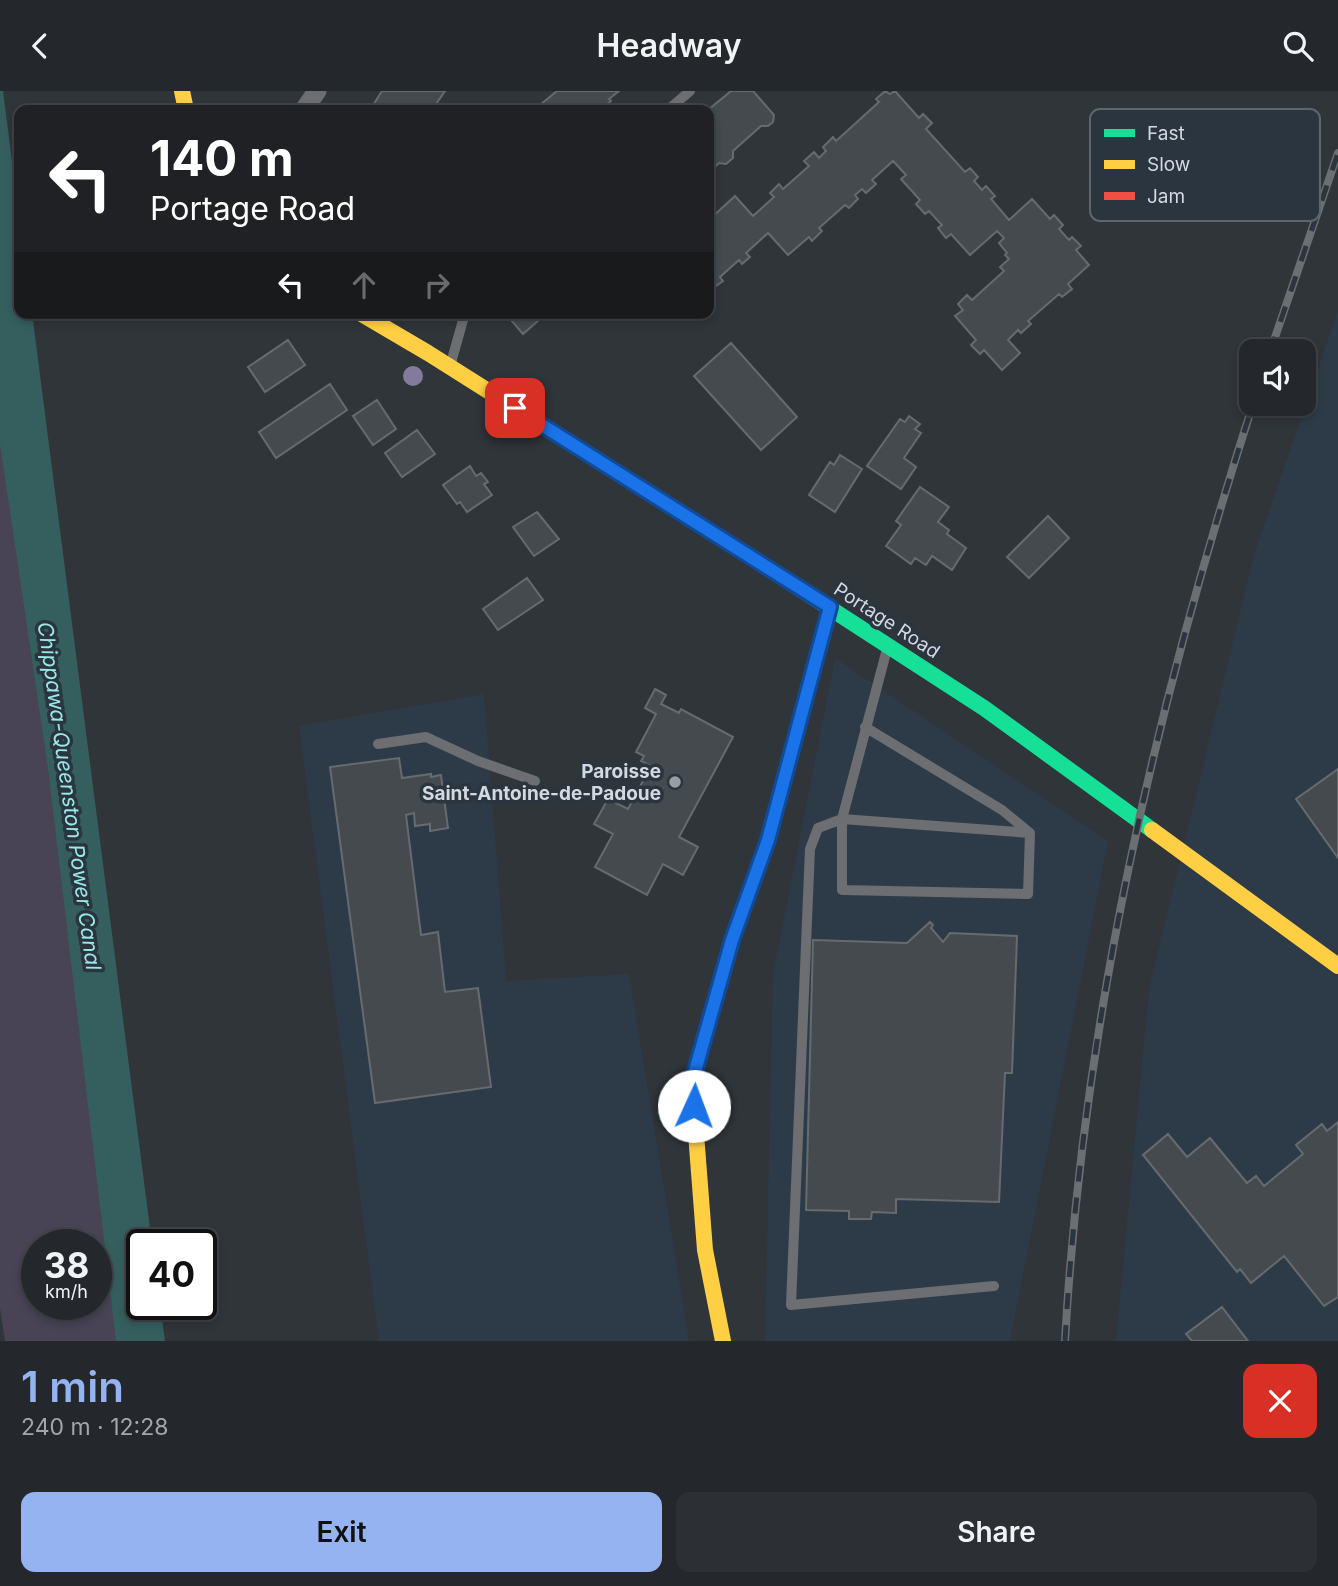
<!DOCTYPE html>
<meta charset="utf-8">
<style>
body{margin:0;font-family:Inter,sans-serif;background:#2c3034;color:#f1f3f6;height:100vh;display:flex;flex-direction:column;font-size:26px;white-space:nowrap}
*{box-sizing:border-box;margin:0}
p{font-size:23px;color:#a3a6a9}
.icon{flex:none;width:38px;height:38px;fill:none;stroke:currentColor;stroke-width:2;stroke-linecap:round;stroke-linejoin:round}
.map{position:relative;height:1250px;overflow:hidden}
.panel{display:flex;flex-direction:column;background:#24282c;flex:1}
.panel>*{flex:none}
.guide{position:absolute;left:14px;top:14px;width:700px;height:214px;border-radius:14px;box-shadow:0 4px 10px #0003,0 0 0 2px #414448;background:#202124;color:#fff;overflow:hidden}
.tools{position:absolute;left:1239px;top:248px;display:grid;gap:14px}
.tools a{display:grid;place-items:center;width:77px;height:77px;border-radius:14px;background:#24282c;box-shadow:0 4px 10px #0003,0 0 0 2px #414448;font-size:35px}
.speed{position:absolute;left:21px;top:1138px;display:flex;gap:14px;font-size:35px;font-weight:700;text-align:center}
.speed>*{display:grid;place-content:center;width:91px;height:91px;border-radius:50%;background:#24282c;box-shadow:0 4px 10px #0003,0 0 0 2px #414448;line-height:1}
.speed small{font-size:18px;font-weight:400}
.speed .limit{border:4px solid #111;border-radius:10px;background:#fff;color:#111}
.pin{position:absolute;display:grid;place-items:center;width:60px;height:60px;color:#fff;margin:-30px;border-radius:14px;box-shadow:0 4px 10px #0006}
.me{position:absolute;width:77px;margin:-38px;rotate:2deg;stroke-linejoin:round;filter:drop-shadow(0 0 5px #0008)}
.turn{display:flex;align-items:center;gap:24px;height:147px;padding:0 21px;font-size:32px}
.turn .icon{width:91px;height:91px;stroke-width:2.5}
.turn b{display:block;font-size:49px;line-height:60px}
.lanes{display:flex;align-items:center;height:66px;padding:0 21px;background:#0003;justify-content:center;gap:35px;direction:ltr}
.lanes .off{opacity:.35}
.round{display:grid;place-items:center;flex:none;width:74px;height:74px;border-radius:14px;background:#2c3034}
.head{display:flex;align-items:center;justify-content:space-between;height:119px;padding:0 21px}
h1{font-size:42px;font-weight:600;line-height:52px;color:#95b2f1}
.button{display:flex;gap:14px;margin-top:auto;padding:14px 21px}
.button a{flex:1;height:80px;border-radius:14px;background:#95b2f1;color:#111;font-size:28px;font-weight:600;line-height:80px;text-align:center}
.button a+a{background:#2c3034;color:#f1f3f6}
header{display:flex;justify-content:space-between;align-items:center;height:91px;padding:0 21px;background:#24282c;font-size:32px;font-weight:600}
.map>svg:first-child{display:block}
</style>
<header><svg class="icon" aria-label="back" viewBox="0 0 24 24"><path d="M15 5l-7 7 7 7"/></svg>Headway<svg class="icon" aria-label="search" viewBox="0 0 24 24"><circle cx="10" cy="10" r="6"/><path d="M15 15l6 6"/></svg></header>
<div class="map">
<svg width="1338" height="1250" viewBox="0 0 1338 1250">
<rect width="100%" height="100%" fill="#30353a"/>
<!-- built -->
<path fill="#2d3b48" d="M1338,220V1250H1116L1149,898L1254,464Z
M835,567L1108,750L1010,1250H765L773,884Z
M484,603L506,890L629,883L689,1250H379L299,635Z"/>
<!-- green -->
<path fill="#484355" fill-rule="evenodd" d="M0,255L126,1250H5L0,1217ZM37,1153H96V1213H37Z"/>
<!-- water -->
<path fill="#355f5e" d="M0,0H3L19,125V222H32L152,1153H142V1213H160L165,1250H116L48,677L0,353Z"/>
<!-- building -->
<path fill="#454a4f" stroke="#656b6e" stroke-width="2" d="M382,0H445L432,19H370Z
M557,0H619L609,8L611,10L600,19H536L535,18Z
M731,0H753L774,24L773,31L768,35H761L733,60V67L726,73L719,72L709,81L708,19Z
M885,0L890,3L895,0L919,27L923,23L932,32L926,38L965,81L970,77L978,86L974,90L982,99L986,95L995,105L991,108L1009,129L1032,108L1050,128L1054,124L1063,134L1059,138L1069,149L1072,146L1081,155L1076,159L1089,174L1068,193L1072,198L1062,206L1059,203L1028,230L1031,233L1021,242L1018,239L1008,249L1020,262L1002,279L984,259L980,263L971,254L976,249L955,225L963,219L958,213L967,204L972,209L1004,180L1000,176L1009,168L1005,164L1007,162L999,152L1004,147L997,140L970,164L951,143L946,147L938,137L942,134L929,120L925,123L916,113L920,109L901,88L906,84L893,70L872,89L876,93L866,102L862,98L855,104L858,108L849,117L845,114L819,137L822,140L812,150L809,146L788,164L768,142L746,162L750,166L742,173L739,169L720,186L723,190L716,195L713,192L709,196V129L735,105L753,125L774,106L770,102L779,93L783,98L809,75L804,70L814,61L819,67L826,60L823,56L833,46L836,50L879,11L876,8Z
M505,222H547L523,243Z
M288,249L305,274L265,301L248,276Z
M731,252L797,326L761,359L694,285Z
M330,293L347,319L276,367L259,341Z
M377,309L396,338L373,354L353,325Z
M909,325L920,333L915,338L921,342L904,367L916,376L901,398L867,375L900,328L905,331Z
M417,339L435,363L402,386L385,362Z
M840,364L862,378L835,421L809,404L830,371L834,374Z
M470,375L476,385L481,382L488,391L484,393L492,404L467,421L460,411L457,413L443,394Z
M920,396L949,416L938,431L949,439L947,443L966,457L952,479L932,465L926,474L915,467L911,473L886,455L901,434L896,430Z
M537,421L559,448L534,465L513,436Z
M1048,425L1069,447L1029,487L1007,466Z
M527,487L543,509L498,539L483,518Z
M655,598L666,604L661,613L679,622L681,618L733,646L679,746L698,756L683,784L663,773L647,804L595,776L613,743L594,733L608,708L628,718L651,675L641,670L644,665L636,661L656,623L645,617Z
M399,667L402,687L431,683V686L441,684L448,737L430,740V733L415,735L414,722L406,724L421,844L438,841L445,901L478,897L491,996L375,1012L330,676Z
M1338,678V767L1296,708Z
M930,831L933,834L931,837L943,851L950,842L1017,845L1012,982H1005L999,1111L896,1108V1122L872,1121L871,1128H849V1120L806,1119L813,849L907,852Z
M1338,1031V1206L1324,1215L1284,1165L1251,1192L1240,1178L1237,1181L1143,1064L1168,1043L1187,1066L1210,1047L1247,1092L1256,1085L1264,1095L1303,1063L1296,1054L1322,1033L1327,1040Z
M1222,1216L1248,1250H1192L1186,1243Z"/>
<g fill="none" stroke-linecap="round" stroke-linejoin="round">
<!-- lane -->
<path stroke="#6c6e71" stroke-width="10" d="M668,19L690,0
M451,272L465,222
M887,558L842,728L818,737L810,758L791,1214L994,1195
M865,636L1002,719L1030,742L1028,803L842,799V728L1030,742
M378,653L426,646L478,670L535,690"/>
<!-- street -->
<path stroke="#6c6e71" stroke-width="19" d="M304,19L317,0"/>
<!-- fast -->
<path stroke="#16e098" stroke-width="16" d="M754,468L984,617L1152,739"/>
<!-- slow -->
<path stroke="#ffcf43" stroke-width="16" d="M182,0L186,19
M360,222L428,262L754,468
M1152,739L1338,875
M723,1250L705,1159L692,991L732,849L768,749L789,669"/>
<!-- jam -->
<path stroke="#f24e42" stroke-width="16" d="M789,669L830,516"/>
<!-- rail casing -->
<g stroke="#6c6f71" stroke-width="8">
<path id="rail" d="M1270,261L1338,62
M1065,1250C1083,930 1155,617 1253,313"/>
</g>
<!-- rail -->
<use href="#rail" stroke="#2b353f" stroke-width="5" stroke-dasharray="16" stroke-linecap="butt"/>
</g>
<!-- trees -->
<circle fill="#827b9b" cx="413" cy="285" r="10"/>
<g fill="none" stroke-linecap="round" stroke-linejoin="round">
<!-- route casing -->
<g stroke="#114b97" stroke-width="18">
<path id="route" d="M515,317L830,516L768,749L732,849L692,991L694,1015"/>
</g>
<!-- route -->
<use href="#route" stroke="#1a73e8" stroke-width="12"/>
</g>
<!-- markers -->
<circle fill="#99a0a5" stroke="#2b353f" stroke-width="2.5" cx="675" cy="691" r="7"/>
<g text-anchor="middle" stroke-width="7" stroke-linejoin="round" paint-order="stroke">
<!-- street labels -->
<g font-size="19" fill="#d2d9df" stroke="#2b353f">
<text transform="translate(887 529) rotate(33)" y="7">Portage Road</text>
</g>
<!-- poi labels -->
<g font-size="19" font-weight="bold" fill="#d2d9df" stroke="#2b353f" text-anchor="end">
<text x="661" y="687">Paroisse<tspan x="661" dy="22">Saint-Antoine-de-Padoue</tspan></text>
</g>
<!-- water labels -->
<g font-size="21" font-style="italic" fill="#98e9e8" stroke="#2b353f">
<text transform="translate(69 705) rotate(82)" y="7">Chippawa-Queenston Power Canal</text>
</g>
</g>
<!-- legend -->
<rect x="1090" y="18" width="230" height="112" rx="10" fill="#2b353f" stroke="#5d666f" stroke-width="2"/>
<rect x="1104" y="38" width="31" height="8" fill="#16e098"/>
<rect x="1104" y="69" width="31" height="9" fill="#ffcf43"/>
<rect x="1104" y="101" width="31" height="8" fill="#f24e42"/>
<g font-size="19" fill="#d2d9df">
<text x="1147" y="49">Fast</text>
<text x="1147" y="80">Slow</text>
<text x="1147" y="112">Jam</text>
</g>
</svg>
<div class="tools">
<a><svg class="icon" aria-label="sound" viewBox="0 0 24 24"><path d="M4 9h4l5-4v14l-5-4H4zM17 9q2 3 0 6"/></svg></a>
</div>
<div class="speed"><div>38<small>km/h</small></div><div class="limit">40</div></div>
<div class="pin" style="left:515px;top:317px;background:#d93025"><svg class="icon" aria-label="arrive" viewBox="0 0 24 24"><path d="M6 21V4h12l-3 4 3 4H6"/></svg></div>
<svg class="me" style="left:694px;top:1015px" viewBox="-20 -20 40 40"><circle r="19" fill="#fff"/><path d="M0-13L10 11 0 6-10 11z" fill="#1a73e8"/></svg>
<div class="guide">
<div class="turn"><svg class="icon" aria-label="left" viewBox="0 0 24 24"><path d="M17 20v-9H6M10 6l-5 5 5 5"/></svg><div><b>140 m</b>Portage Road</div></div>
<div class="lanes"><svg class="icon" aria-label="left" viewBox="0 0 24 24"><path d="M17 20v-9H6M10 6l-5 5 5 5"/></svg><svg class="icon off" aria-label="ahead" viewBox="0 0 24 24"><path d="M12 20V5M6 11l6-6 6 6"/></svg><svg class="icon off" aria-label="right" viewBox="0 0 24 24"><path d="M7 20v-9h11M14 6l5 5-5 5"/></svg></div>
</div>
</div>
<section class="panel">
<div class="head"><div><h1>1 min</h1><p>240 m · 12:28</p></div><a class="round" style="background:#d93025;color:#fff"><svg class="icon" aria-label="close" viewBox="0 0 24 24"><path d="M6 6l12 12M18 6L6 18"/></svg></a></div>
<div class="button"><a>Exit</a><a>Share</a></div>
</section>
